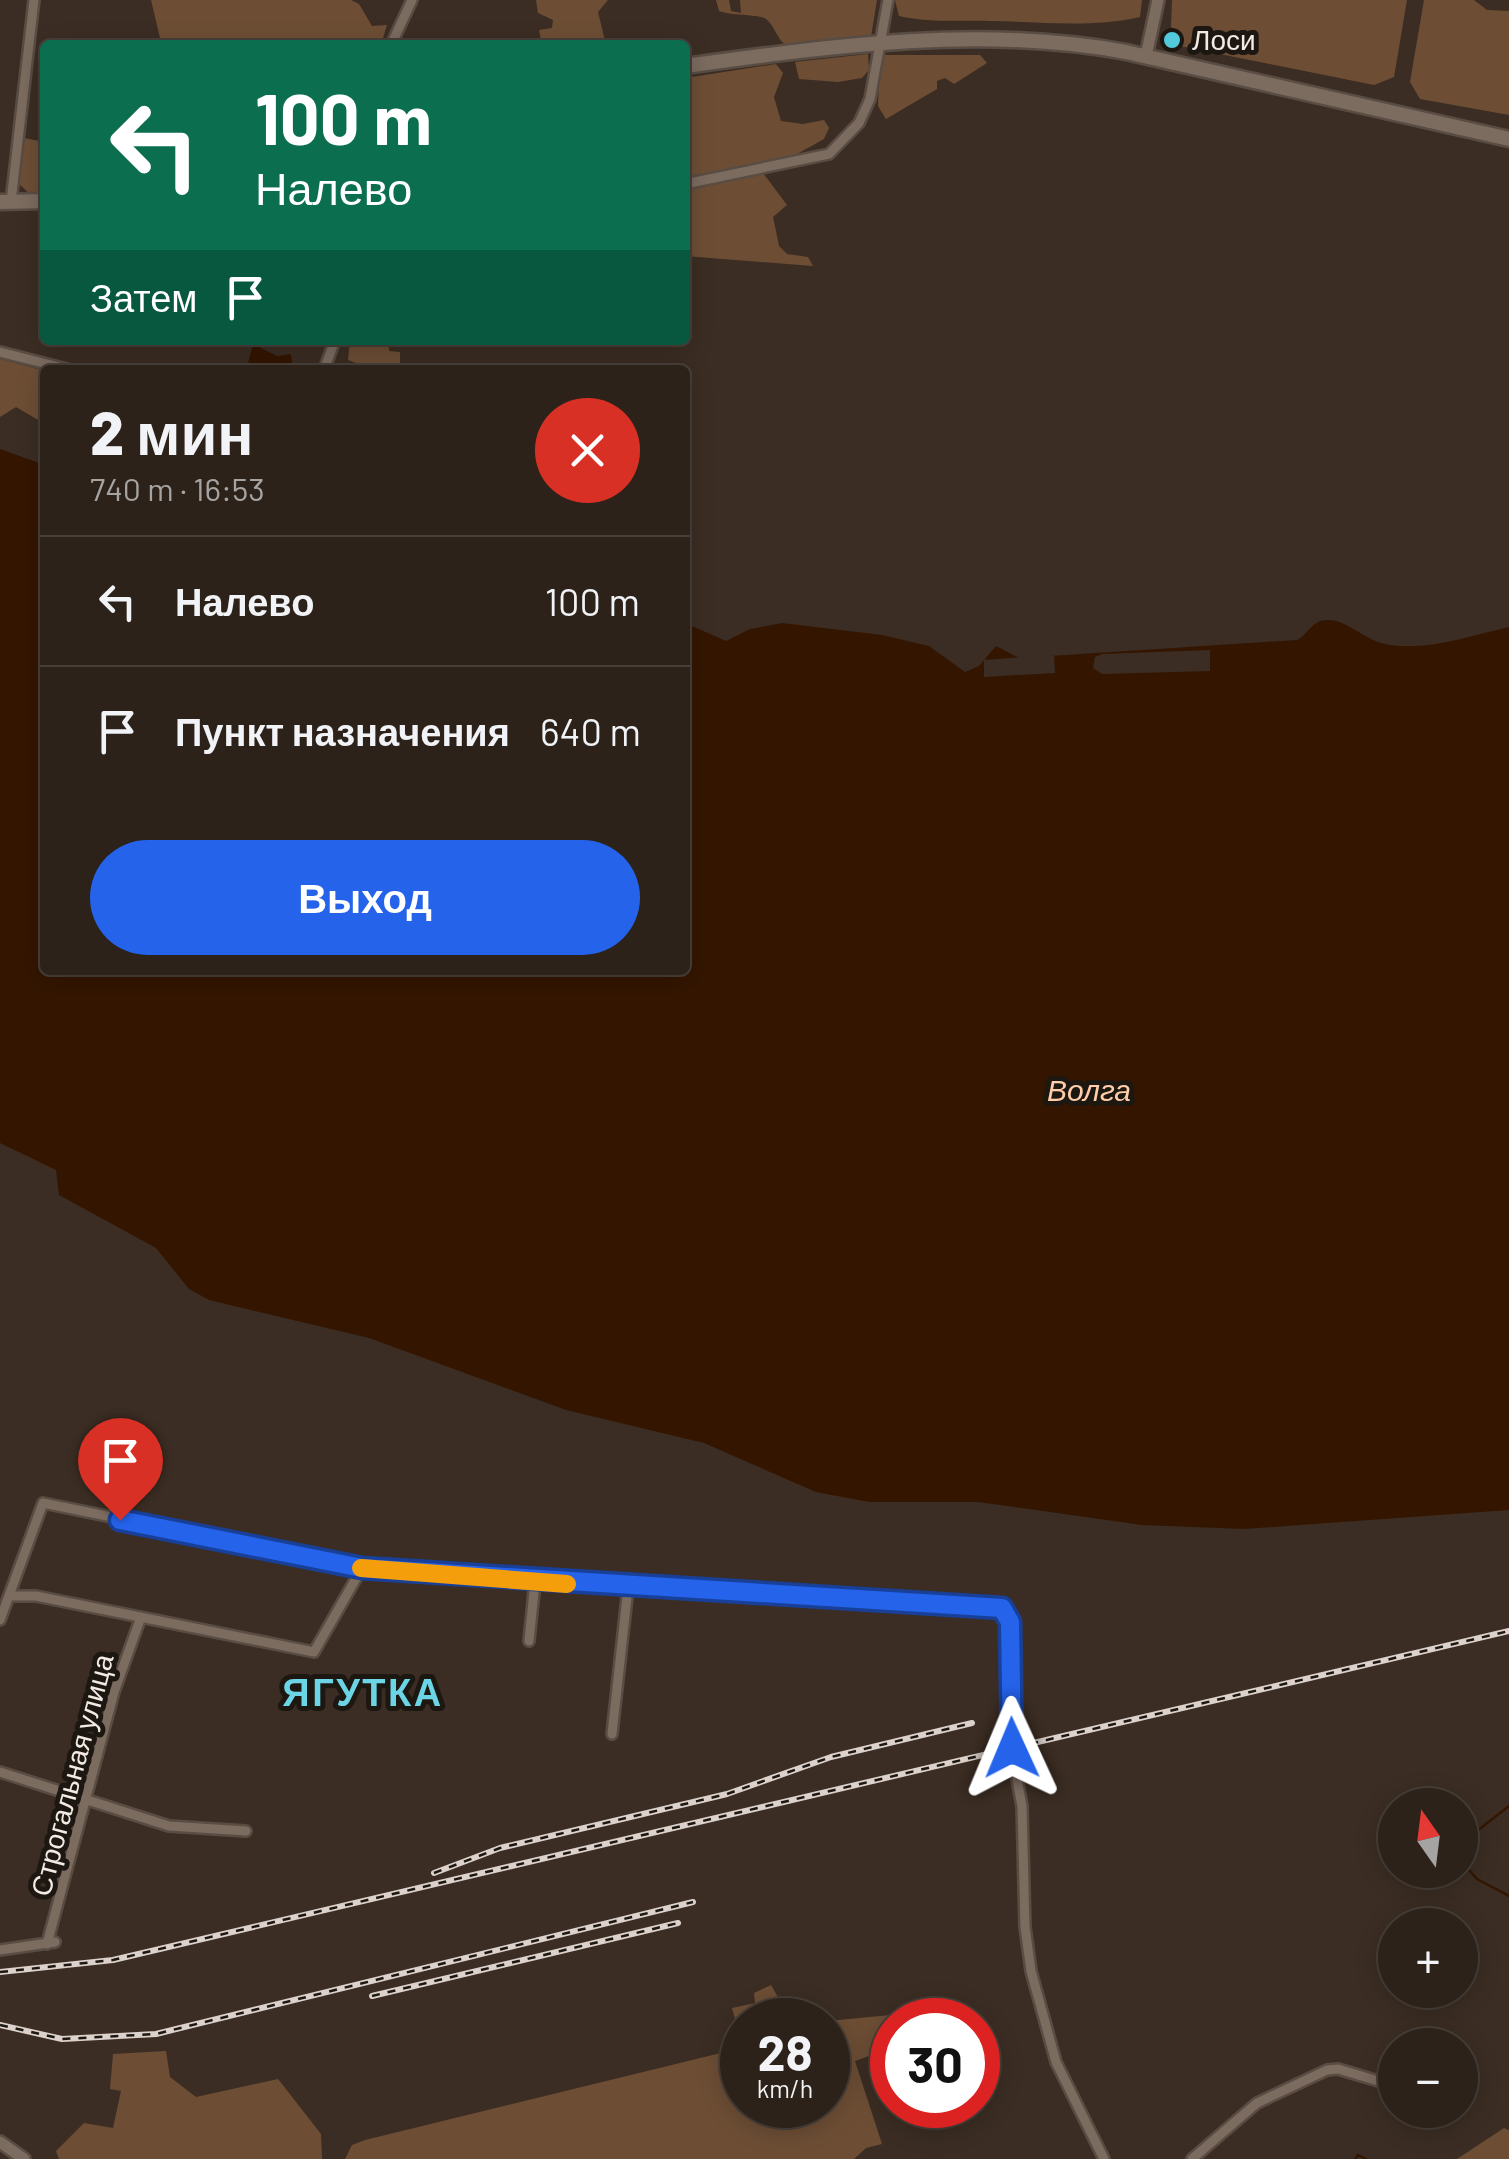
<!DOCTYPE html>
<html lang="ru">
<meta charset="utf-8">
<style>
body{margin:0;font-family:Barlow,sans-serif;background:#342a23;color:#f1f3f6;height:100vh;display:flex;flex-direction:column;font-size:38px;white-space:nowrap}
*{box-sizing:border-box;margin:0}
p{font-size:32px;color:#a6a4a2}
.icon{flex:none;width:55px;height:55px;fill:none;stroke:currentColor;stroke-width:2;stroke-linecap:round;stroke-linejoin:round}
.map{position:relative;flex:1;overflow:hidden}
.details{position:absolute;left:40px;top:365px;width:650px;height:610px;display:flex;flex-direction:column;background:#2c221a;border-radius:10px;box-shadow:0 5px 25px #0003,0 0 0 2px #483f39}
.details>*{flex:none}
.guide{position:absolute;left:40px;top:40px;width:650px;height:305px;border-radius:10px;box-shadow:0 5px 25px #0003,0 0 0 2px #483f39;background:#0b6e4f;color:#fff;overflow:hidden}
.needle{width:65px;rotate:346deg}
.tools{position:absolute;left:1378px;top:1788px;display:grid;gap:20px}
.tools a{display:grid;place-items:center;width:100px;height:100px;border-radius:50%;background:#2c221a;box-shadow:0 5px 25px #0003,0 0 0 2px #483f39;font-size:50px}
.speed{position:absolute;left:720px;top:1998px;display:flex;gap:20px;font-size:50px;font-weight:700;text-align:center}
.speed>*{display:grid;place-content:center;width:130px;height:130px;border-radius:50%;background:#2c221a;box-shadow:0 5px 25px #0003,0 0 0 2px #483f39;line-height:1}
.speed small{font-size:25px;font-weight:400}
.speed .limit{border:15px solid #d22;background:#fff;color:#111}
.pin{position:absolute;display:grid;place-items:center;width:85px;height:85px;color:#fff;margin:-102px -42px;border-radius:50% 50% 50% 0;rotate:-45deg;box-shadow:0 0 10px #0007}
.pin .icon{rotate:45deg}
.me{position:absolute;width:110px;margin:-55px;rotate:359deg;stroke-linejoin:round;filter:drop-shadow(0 0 8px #0008)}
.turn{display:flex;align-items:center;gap:35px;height:210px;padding:0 50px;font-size:45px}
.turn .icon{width:130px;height:130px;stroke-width:2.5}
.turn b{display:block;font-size:70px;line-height:85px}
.then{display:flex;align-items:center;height:95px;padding:0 50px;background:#0003;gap:20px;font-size:38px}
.round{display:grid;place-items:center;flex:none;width:105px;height:105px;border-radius:52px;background:#342a23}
.head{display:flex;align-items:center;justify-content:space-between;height:170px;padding:0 50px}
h1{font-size:60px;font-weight:800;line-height:75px}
.primary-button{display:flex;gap:20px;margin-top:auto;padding:20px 50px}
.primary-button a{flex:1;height:115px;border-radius:60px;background:#2563eb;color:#fff;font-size:40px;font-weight:800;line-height:115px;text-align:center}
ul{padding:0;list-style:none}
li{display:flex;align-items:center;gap:30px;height:130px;padding:0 50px;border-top:2px solid #483f39}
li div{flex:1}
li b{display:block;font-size:38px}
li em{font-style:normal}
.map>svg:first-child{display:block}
</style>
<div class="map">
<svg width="1509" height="2159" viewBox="0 0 1509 2159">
<rect width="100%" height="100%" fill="#3b2d23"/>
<!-- green -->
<path fill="#6d4e35" d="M151,0H351L359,4L372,26L387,25L381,45H136L160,38Z
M536,0H608L598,12L606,45H542L539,30L552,28L553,20L538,13Z
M716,0H729L731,11L741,13L740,0H877L871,37L785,45C776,37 775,26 766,19C759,14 732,16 719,11Z
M895,0H1142L1140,17C1092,28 1042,22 992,21C960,20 930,23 899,16Z
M1172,0H1407L1394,77L1374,85L1180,46L1171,26Z
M1424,0H1474L1487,10L1509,11V115L1420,99L1410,82Z
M868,54L869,70L862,78L838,82L799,79L795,62Z
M880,55H980L987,63L954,84L945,78L937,81V89L886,119L878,106Z
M776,64L783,73L774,97L781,121L803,124L824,120L829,128L824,139L763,173L787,205L773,217L779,246L787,254L808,257L813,266L685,256L689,234L685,78Z
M24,138L45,142V194H30L19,184Z
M350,340H388L389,351L400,352V365L374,370L348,360Z
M0,359L45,371V424L16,407L0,417Z
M771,1985L791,2020H742V2105H828V2021L901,2014L904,2020H892V2048L855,2061L882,2144L866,2148L854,2159H345L352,2145L365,2140L725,2052L730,2032L738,2030L732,2008L755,2003L754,1993Z
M166,2051L170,2077L196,2097L278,2079L321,2134L322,2159H59L56,2151L84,2123L113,2128L121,2091L110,2089L113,2054Z
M1504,2128L1509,2130V2159H1457Z"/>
<!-- water -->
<path fill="#341600" d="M253,344L277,356L291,354L293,370L248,363Z
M0,449L45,465V970H685V623L726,641L750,629L782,623L882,635L929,646L965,672L979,666L996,646L1019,658L1297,640C1309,634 1311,620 1328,620C1347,620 1365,640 1385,644C1426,652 1469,636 1509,627V1510L1244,1529L1142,1525L978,1502H869L816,1492L704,1443L566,1410L369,1338L209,1300L189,1289L156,1248L59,1195L56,1170L0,1143Z"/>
<!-- pier -->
<path fill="#3b2d23" d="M1210,650V671L1102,674L1093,668L1095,657L1102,654Z
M1054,655L1055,673L984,677V660Z"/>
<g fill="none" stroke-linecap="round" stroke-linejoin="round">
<!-- stream -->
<path stroke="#341600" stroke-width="2.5" d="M1460,1839L1472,1835L1509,1806
M1460,1860L1477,1879L1509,1896
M1355,2159L1358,2155L1366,2159"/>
<!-- minor casing -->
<g stroke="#594c43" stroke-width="14">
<path id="minor" d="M391,45L412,0
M685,184L829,154L859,123L870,99L888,0
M11,202L34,0
M0,352L71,370
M324,370L335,340
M12,1596H36L314,1652L362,1568
M0,1620L43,1503L362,1568L1002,1608L1010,1622L1011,1747L1022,1806L1025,1927L1031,1971L1056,2062L1104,2159
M529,1641L535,1582
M612,1734L628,1588
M0,1772L169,1826L246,1831
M47,1944L114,1692L141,1617
M0,1950L55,1942
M1192,2159L1257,2103L1327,2070L1338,2069L1395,2086"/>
</g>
<!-- tertiary casing -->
<g stroke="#594c43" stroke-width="16">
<path id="tertiary" d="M1146,56L1158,0
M0,2142L24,2159"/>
</g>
<!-- secondary casing -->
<g stroke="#594c43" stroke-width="19">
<path id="secondary" d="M685,66C831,46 980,25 1126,52L1509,139
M0,202L45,201"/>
</g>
<!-- minor -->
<use href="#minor" stroke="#7c6b5f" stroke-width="9"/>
<!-- tertiary -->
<use href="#tertiary" stroke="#7c6b5f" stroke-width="11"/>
<!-- secondary -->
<use href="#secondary" stroke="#7c6b5f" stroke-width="14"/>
<!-- rail casing -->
<g stroke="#dcd1cb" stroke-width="6">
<path id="rail" d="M434,1873L500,1848L727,1794L831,1757L972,1723
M0,1972L113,1960L1509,1631
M372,1996L678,1923
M0,2025L62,2039L156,2034L693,1902"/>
</g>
<!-- rail -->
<use href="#rail" stroke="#1d1712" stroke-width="2.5" stroke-dasharray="8" stroke-linecap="butt"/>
</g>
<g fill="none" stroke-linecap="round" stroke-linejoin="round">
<!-- route casing -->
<g stroke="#184099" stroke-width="25">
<path id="route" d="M120,1520L362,1568L1002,1608L1010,1622L1012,1748"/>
</g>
<!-- route -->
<use href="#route" stroke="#2563eb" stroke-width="18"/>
<!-- slow -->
<path stroke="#f59e0b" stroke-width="18" d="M361,1568L567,1584"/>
</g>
<!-- markers -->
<circle fill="#53cadc" stroke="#1d1712" stroke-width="4" cx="1172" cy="40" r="10"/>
<g text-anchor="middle" stroke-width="10" stroke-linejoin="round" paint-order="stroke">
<!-- poi labels -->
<g font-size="28" fill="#f4eae4" stroke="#1d1712" text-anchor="start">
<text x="1192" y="50">Лоси</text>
</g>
<!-- street labels -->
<g font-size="28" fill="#f4eae4" stroke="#1d1712">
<text transform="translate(72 1775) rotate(-75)" y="10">Строгальная улица</text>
</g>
<!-- water labels -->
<g font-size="30" font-style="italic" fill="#ffcda8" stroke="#1d1712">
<text x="1089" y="1101">Волга</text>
</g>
<!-- district labels -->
<g font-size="38" font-weight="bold" letter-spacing="2.5" fill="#6cd5e5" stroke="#1d1712">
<text x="363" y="1706">ЯГУТКА</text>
</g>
</g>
</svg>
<div class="tools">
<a><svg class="needle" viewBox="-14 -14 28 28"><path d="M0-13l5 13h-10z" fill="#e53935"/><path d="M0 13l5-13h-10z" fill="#a6a4a2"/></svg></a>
<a>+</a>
<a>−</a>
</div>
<div class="speed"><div>28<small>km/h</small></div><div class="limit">30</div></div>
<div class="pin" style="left:120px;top:1520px;background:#d93025"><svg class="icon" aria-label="arrive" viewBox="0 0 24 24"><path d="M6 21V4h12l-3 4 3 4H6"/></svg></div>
<svg class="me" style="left:1012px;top:1748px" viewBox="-20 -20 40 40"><path d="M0-17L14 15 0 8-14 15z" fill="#2563eb" stroke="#fff" stroke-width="4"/></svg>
<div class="guide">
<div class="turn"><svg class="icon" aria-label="left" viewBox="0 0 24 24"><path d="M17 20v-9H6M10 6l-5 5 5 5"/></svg><div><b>100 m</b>Налево</div></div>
<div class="then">Затем<svg class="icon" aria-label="arrive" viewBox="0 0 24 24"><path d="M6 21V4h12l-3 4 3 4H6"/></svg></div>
</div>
<section class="details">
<div class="head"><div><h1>2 мин</h1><p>740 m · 16:53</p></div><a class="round" style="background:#d93025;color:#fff"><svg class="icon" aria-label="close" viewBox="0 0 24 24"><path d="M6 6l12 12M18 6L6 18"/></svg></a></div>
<ul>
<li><svg class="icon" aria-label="left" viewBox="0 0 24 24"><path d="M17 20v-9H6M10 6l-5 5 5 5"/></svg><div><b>Налево</b></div><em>100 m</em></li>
<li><svg class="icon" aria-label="arrive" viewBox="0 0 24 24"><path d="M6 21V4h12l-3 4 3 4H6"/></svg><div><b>Пункт назначения</b></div><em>640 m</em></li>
</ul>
<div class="primary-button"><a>Выход</a></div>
</section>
</div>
